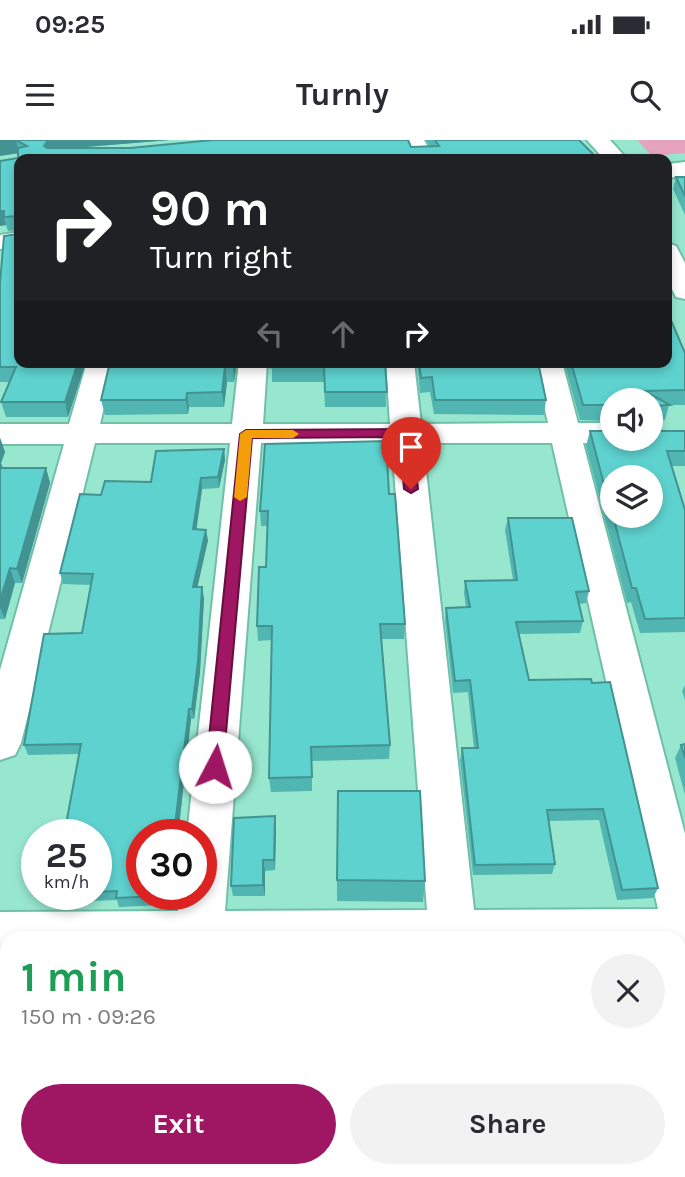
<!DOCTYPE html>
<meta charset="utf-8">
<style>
body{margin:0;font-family:Karla,sans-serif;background:#f2f2f3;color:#2b2b33;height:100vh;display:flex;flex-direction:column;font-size:26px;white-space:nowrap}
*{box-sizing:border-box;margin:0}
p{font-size:23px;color:#7c7c81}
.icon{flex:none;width:38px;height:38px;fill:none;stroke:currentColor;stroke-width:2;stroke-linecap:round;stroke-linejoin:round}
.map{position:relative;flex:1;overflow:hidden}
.sheet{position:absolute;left:0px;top:791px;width:686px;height:247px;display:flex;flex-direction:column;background:#fff;border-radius:21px 21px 0 0;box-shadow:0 4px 10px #0003}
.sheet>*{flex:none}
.top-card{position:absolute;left:14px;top:14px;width:658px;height:214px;border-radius:14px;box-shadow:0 4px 10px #0003;background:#202124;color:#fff;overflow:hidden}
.controls{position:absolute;left:600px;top:248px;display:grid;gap:14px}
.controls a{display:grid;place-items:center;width:63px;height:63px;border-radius:50%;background:#fff;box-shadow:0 4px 10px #0003;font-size:35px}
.speed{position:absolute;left:21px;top:679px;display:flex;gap:14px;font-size:35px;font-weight:700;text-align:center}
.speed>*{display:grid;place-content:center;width:91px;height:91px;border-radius:50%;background:#fff;box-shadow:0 4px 10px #0003;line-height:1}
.speed small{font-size:18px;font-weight:400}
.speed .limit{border:10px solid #d22;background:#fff;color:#111}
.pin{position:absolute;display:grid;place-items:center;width:60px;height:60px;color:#fff;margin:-72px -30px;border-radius:50% 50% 50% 0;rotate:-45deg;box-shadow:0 0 7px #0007}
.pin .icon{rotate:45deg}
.me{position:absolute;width:77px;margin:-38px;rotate:5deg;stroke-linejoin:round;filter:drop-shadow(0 0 5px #0008)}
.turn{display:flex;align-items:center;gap:24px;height:147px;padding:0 21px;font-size:32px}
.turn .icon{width:91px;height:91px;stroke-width:2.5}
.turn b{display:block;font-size:49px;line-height:60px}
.lanes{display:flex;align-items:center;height:66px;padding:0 21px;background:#0003;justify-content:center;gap:35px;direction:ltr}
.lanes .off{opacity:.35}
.round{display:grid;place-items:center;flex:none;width:74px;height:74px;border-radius:37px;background:#f2f2f3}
.summary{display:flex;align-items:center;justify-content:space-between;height:119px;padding:0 21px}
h1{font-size:42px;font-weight:700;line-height:52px;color:#1e9e55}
.cta{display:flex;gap:14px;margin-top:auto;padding:14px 21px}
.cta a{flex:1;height:80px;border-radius:42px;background:#9f1663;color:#fff;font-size:28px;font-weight:700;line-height:80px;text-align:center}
.cta a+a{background:#f2f2f3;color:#2b2b33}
.status{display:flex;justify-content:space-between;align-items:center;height:49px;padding:0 35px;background:#fff;direction:ltr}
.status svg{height:19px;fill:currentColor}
header{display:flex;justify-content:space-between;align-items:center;height:91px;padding:0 21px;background:#fff;font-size:32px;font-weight:700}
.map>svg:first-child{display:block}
</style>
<div class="status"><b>09:25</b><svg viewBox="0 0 49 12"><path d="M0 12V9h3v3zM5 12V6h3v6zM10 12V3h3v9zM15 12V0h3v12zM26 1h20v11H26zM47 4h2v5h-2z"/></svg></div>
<header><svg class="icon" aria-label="menu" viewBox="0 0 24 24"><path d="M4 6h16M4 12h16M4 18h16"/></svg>Turnly<svg class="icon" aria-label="search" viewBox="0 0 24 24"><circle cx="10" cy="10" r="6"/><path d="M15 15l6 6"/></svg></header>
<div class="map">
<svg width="685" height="1037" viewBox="0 0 685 1037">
<rect width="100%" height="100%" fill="#97e7ce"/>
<!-- green -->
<path fill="#e5a3be" d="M637,0H685V13L652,16Z"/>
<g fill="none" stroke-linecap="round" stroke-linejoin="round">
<!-- minor casing -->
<g stroke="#71bfa8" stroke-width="4">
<path id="minor" d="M402,0H424L435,19H413Z
M587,0H610L627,19H604Z
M685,22V36L667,38V24Z
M19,92V106L0,109V95Z
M667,103L676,106L685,123V159L676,157L667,139Z
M87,222H115L100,284H232L239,222H267L263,284H390L386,222H414L421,284L548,283L534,222H562L578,283H612V299H623L612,303H583L685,694V813H679V798H7V816H0V772L178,771L180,754H201V695H187L230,303H95L21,603L15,615L0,620V530L64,304H0V284H69ZM261,303H392L427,770L225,771ZM423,303H552L658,769L474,770Z"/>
</g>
<!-- highway casing -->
<g stroke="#71bfa8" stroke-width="4">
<path id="highway" d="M679,984H685V1037H676L661,1031H679Z
M0,989H7V1031H28L26,1035L0,1037Z
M282,1031H342L345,1037H285Z"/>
</g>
<!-- minor -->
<use href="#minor" fill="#fff" fill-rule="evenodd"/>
<!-- highway -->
<use href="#highway" fill="#fff" fill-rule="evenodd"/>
<!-- rail casing -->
<g stroke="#326355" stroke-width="10">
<path id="rail" d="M679,831H685
M0,835H7
M679,858H685
M0,863H7"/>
</g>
<!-- rail -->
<use href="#rail" stroke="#a4f4db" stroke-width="7" stroke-dasharray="20" stroke-linecap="butt"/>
</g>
<!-- wall -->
<path fill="#51b5b2" d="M0,0H170L74,8L411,7L430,6L426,0H579L598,19H19V222H86L68,277H6L1,262L10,242H0V143L17,94V90L8,91L6,85L0,86V21L18,18V13L0,16Z
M676,37H685V75L673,49Z
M685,213V265H669L665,280L653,281L651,288V261H612V281L580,280L564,222H667Z
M110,222H237L234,242H227L224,267H189L188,274L105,275L101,260Z
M268,222H385L386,267H325L324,242H272V229L269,228Z
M417,222H538L546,260L544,275L434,274L430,252L420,253Z
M590,291H685V326H672L685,370V492L640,493L631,462L627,463L586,306Z
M0,298L5,312L1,323L2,328H46L50,343L22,443H15L5,479H0Z
M224,309L225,320L219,348L202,349L196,389L208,400L197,447L204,458L200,532L194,579H191L178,695H142L164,754L163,765L119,767L117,760L65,762L62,754H96V695L79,614L28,615L24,605L82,493L91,445L63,444L60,433L101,355L151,342Z
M389,354L405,484L404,499H381L390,605L389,619L312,621V651L271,652L269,638L272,500L258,501L257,486L266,427L268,386H261L260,371Z
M508,378L589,451L586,463L579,464L583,481L580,493L519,494L529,540L658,748L653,758L617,760L599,680L549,681L555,724L552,734L473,735L460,620L462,608H474L468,552L453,553L445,480L446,468L466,467L464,453L465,441L513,440L505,390Z
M685,545V560L682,551Z
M685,604V655L675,618L681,605Z
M276,687L275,730L265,731V756H233L231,746Z
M337,740L425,741L423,762L337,761Z"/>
<!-- shaded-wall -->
<path fill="#429391" d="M16,0L19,13L0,16V2Z
M48,0H170L61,9L51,13L44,6Z
M0,71H4V77L6,85L0,86Z
M78,222H86L68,277L65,262Z
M233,222H237L234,242L233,227Z
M225,227L227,242L224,267L222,252Z
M187,253L189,267L188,274L186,260Z
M0,298L5,312L1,323L5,334L0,338Z
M224,309L225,320L219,348L218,337Z
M46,328L50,343L22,443L17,429Z
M201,338L202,349L195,400L193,389Z
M206,390L208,400L195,458L193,447Z
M10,428L15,443L5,479L0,467V461Z
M202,447L204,458L200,532L194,579L192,569Z
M189,569L191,579L178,695L175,685Z
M275,676L276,687L275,730L274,720Z
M263,720L265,731V756L263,745Z
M160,754H164L163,765L160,756Z"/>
<!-- building -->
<path fill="#5ed2cf" stroke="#429391" stroke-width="2" d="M0,0H48L44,6L47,8H130L213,0H408L411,7L439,6L435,0H579L598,19H19V222H78L65,262H1L16,227H0V143L4,96L17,94V76L4,77V71H0V21L18,18V8L27,6L16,0L0,2Z
M676,37H685V56Z
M667,171L685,213V250L644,251L670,265L653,266V282H651V261H612V265H583L571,222H667Z
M110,222H233V227H225L222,252L187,253L186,260H101Z
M272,222H385L387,252H325L324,227H271Z
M419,222H538L546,260H435L432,237L421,238Z
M651,289L655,291H685V311H667L685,370V478L645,479L636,448H632L613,376H651V338H612V375L590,291H612V299H651Z
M386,301L389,354H395L405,484H380L390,605L311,607L312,637L269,638L272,486H257L259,427H266L268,371H260L265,304Z
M224,309L218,337L201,338L193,389L206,390L193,447H202L198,521L192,569H189L175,685H172L171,695H142V754H160V756L116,758L117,751L96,752V695H64L81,604L24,605L44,494L82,493L93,434L60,433L80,354L101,355L105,341L151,342L156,311Z
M0,328H46L17,429L10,428L0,461Z
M508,378H572L589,451L576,452L583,481L516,482L529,540L591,539L592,543L610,542L658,748L622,750L603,669L547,670L555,724L475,725L462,608H478L470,540L455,541L446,468L470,467L465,441L517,440Z
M685,604V618L681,605Z
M338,651H420L425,741L337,740Z
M275,676L274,720H263V745L231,746L234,678Z"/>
<!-- route -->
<path fill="#9f1663" stroke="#670e40" stroke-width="2" d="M406,289L412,293L418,349L411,353L404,349L400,297L252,298L223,627L221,632L215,634L209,632L206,627L240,294L246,290Z"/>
<!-- slow -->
<path fill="#f59e0b" d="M246,290H293L299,294L293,298H252L247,357L240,361L234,357L240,294Z"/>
</svg>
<div class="controls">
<a><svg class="icon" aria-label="sound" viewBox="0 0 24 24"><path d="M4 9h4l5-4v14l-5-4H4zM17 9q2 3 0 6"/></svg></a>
<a><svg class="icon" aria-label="layers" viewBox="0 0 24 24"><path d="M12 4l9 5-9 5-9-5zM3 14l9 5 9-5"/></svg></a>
</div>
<div class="speed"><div>25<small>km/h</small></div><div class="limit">30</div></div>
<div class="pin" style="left:411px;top:349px;background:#d93025"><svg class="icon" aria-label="arrive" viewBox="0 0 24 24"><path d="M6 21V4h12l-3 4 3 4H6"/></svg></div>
<svg class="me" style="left:215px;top:627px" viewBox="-20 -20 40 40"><circle r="19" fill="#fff"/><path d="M0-13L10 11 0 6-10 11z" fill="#9f1663"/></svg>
<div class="top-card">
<div class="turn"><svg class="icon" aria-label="right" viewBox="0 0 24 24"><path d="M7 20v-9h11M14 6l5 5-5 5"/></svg><div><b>90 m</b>Turn right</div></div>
<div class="lanes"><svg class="icon off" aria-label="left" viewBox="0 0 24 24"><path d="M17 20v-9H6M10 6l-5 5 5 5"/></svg><svg class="icon off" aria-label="ahead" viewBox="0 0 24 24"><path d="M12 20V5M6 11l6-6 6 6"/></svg><svg class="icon" aria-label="right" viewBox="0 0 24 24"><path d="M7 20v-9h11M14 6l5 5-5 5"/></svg></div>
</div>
<section class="sheet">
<div class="summary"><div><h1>1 min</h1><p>150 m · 09:26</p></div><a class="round"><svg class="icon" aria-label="close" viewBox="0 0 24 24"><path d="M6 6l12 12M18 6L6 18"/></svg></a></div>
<div class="cta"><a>Exit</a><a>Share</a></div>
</section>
</div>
